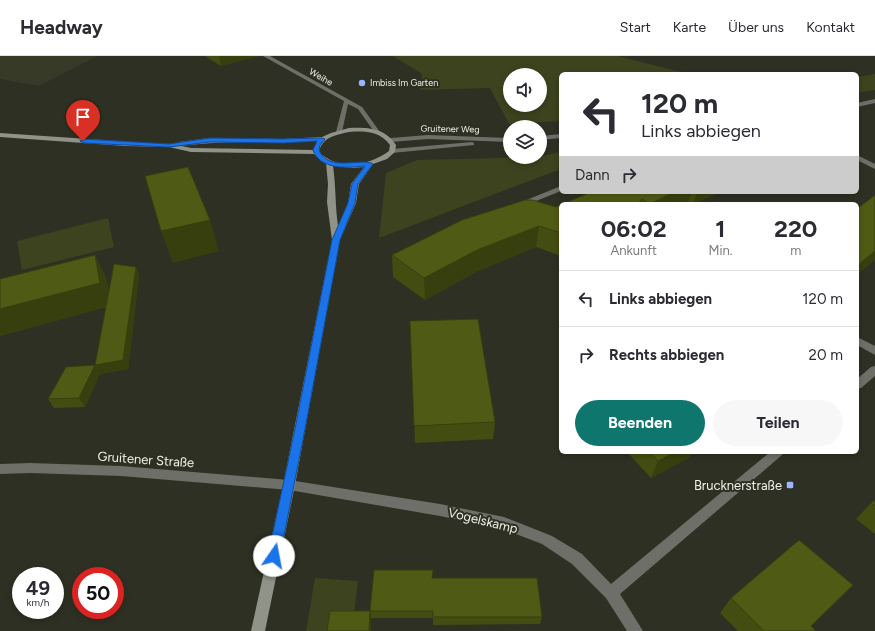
<!DOCTYPE html>
<html lang="de">
<meta charset="utf-8">
<style>
body{margin:0;font-family:Figtree,sans-serif;background:#f7f7f7;color:#2b2b33;height:100vh;display:flex;flex-direction:column;font-size:15px;white-space:nowrap}
*{box-sizing:border-box;margin:0}
p{font-size:13px;color:#7c7c81}
.icon{flex:none;width:22px;height:22px;fill:none;stroke:currentColor;stroke-width:2;stroke-linecap:round;stroke-linejoin:round}
.map{position:relative;flex:1;overflow:hidden}
.panel{position:absolute;left:559px;top:146px;width:300px;height:252px;display:flex;flex-direction:column;background:#fff;border-radius:6px;box-shadow:0 2px 6px #0003}
.panel>*{flex:none}
.banner{position:absolute;left:559px;top:16px;width:300px;height:122px;border-radius:6px;box-shadow:0 2px 6px #0003;background:#fff;color:#2b2b33;overflow:hidden}
.buttons{position:absolute;left:503px;top:12px;display:grid;gap:8px}
.buttons a{display:grid;place-items:center;width:44px;height:44px;border-radius:50%;background:#fff;box-shadow:0 2px 6px #0003;font-size:20px}
.speed{position:absolute;left:12px;top:511px;display:flex;gap:8px;font-size:20px;font-weight:700;text-align:center}
.speed>*{display:grid;place-content:center;width:52px;height:52px;border-radius:50%;background:#fff;box-shadow:0 2px 6px #0003;line-height:1}
.speed small{font-size:10px;font-weight:400}
.speed .limit{border:6px solid #d22;background:#fff;color:#111}
.pin{position:absolute;display:grid;place-items:center;width:34px;height:34px;color:#fff;margin:-41px -17px;border-radius:50% 50% 50% 0;rotate:-45deg;box-shadow:0 0 4px #0007}
.pin .icon{rotate:45deg}
.me{position:absolute;width:44px;margin:-22px;rotate:12deg;stroke-linejoin:round;filter:drop-shadow(0 0 3px #0008)}
.turn{display:flex;align-items:center;gap:14px;height:84px;padding:0 16px;font-size:18px}
.turn .icon{width:52px;height:52px;stroke-width:2.5}
.turn b{display:block;font-size:28px;line-height:34px}
.then{display:flex;align-items:center;height:38px;padding:0 16px;background:#0003;gap:8px;font-size:15px}
.eta{display:flex;justify-content:space-evenly;align-items:center;height:68px;text-align:center}
.eta b{font-size:24px;font-weight:700;line-height:28px}
.primary-button{display:flex;gap:8px;margin-top:auto;padding:8px 16px}
.primary-button a{flex:1;height:46px;border-radius:24px;background:#0f766e;color:#fff;font-size:16px;font-weight:700;line-height:46px;text-align:center}
.primary-button a+a{background:#f7f7f7;color:#2b2b33}
ul{padding:0;list-style:none}
li{display:flex;align-items:center;gap:12px;height:56px;padding:0 16px;border-top:1px solid #e1e1e2}
li div{flex:1}
li b{display:block;font-size:15px}
li em{font-style:normal}
header{display:flex;align-items:center;gap:24px;box-sizing:border-box;height:56px;padding:0 20px;background:#fff;border-bottom:1px solid #e1e1e2}
header strong{font-size:19px}
nav{display:flex;gap:22px;margin-inline-start:auto;font-size:14px}
.map>svg:first-child{display:block}
</style>
<header>
<strong>Headway</strong>
<nav><a>Start</a><a>Karte</a><a>Über uns</a><a>Kontakt</a></nav>
</header>
<div class="map">
<svg width="875" height="575" viewBox="0 0 875 575">
<rect width="100%" height="100%" fill="#2d3022"/>
<!-- built -->
<path fill="#363a26" d="M0,0H97L39,30L0,23Z"/>
<!-- green -->
<path fill="#3c431e" fill-rule="evenodd" d="M393,0H618L689,18H561V65L509,68L490,32L420,34L422,18ZM510,19H540V49H510Z
M875,18V34L857,37V21Z
M561,96V113L379,182L386,117L417,104L540,101V100Z
M108,162L114,191L22,214L17,185Z
M315,522L358,525L352,575H306Z"/>
<g fill="none" stroke-linecap="round" stroke-linejoin="round">
<!-- minor -->
<path fill="#6d6f68" fill-rule="evenodd" d="M263,0H270L362,51L380,76L375,77L358,53L348,48L342,76L337,77L336,76L344,45Z
M857,99L875,108V113L857,104Z
M561,130V135L521,151H518L514,149Z
M857,281L875,290V299L857,289Z
M875,310V320L861,332L857,333V323L871,311Z
M770,396H784L782,399L620,538L643,575H627L606,542L572,508L542,488L503,473L440,460L289,434L121,420L30,417L0,418V408L30,407L121,410L289,424L440,448L504,461L552,480L582,498L611,528Z"/>
<!-- tertiary -->
<path fill="#6d6f68" fill-rule="evenodd" d="M875,43V47L857,51V47Z
M561,78V82L540,84V80Z
M428,79L509,82L510,86L428,83L391,86L388,84L391,82Z
M472,86L474,87V89L392,97L389,95L392,93Z"/>
<!-- secondary -->
<path fill="#909388" fill-rule="evenodd" d="M349,72C368,71 385,72 396,89L395,96L387,103L373,108L359,128L356,147L340,184L295,429L265,575H251L283,429L332,184L327,146L328,128L326,107L320,104L314,98L191,96L169,91L125,90L0,81V77L176,89L179,86L210,82L283,83L322,81L331,77ZM349,76C364,75 380,75 390,89L389,95C369,110 338,115 319,96C322,81 336,79 349,76ZM317,85L313,94L191,92L181,90C226,84 272,88 317,85ZM333,110L353,112L364,111L351,128L348,147L338,170C335,150 336,130 333,110Z"/>
</g>
<!-- wall -->
<path fill="#444d11" d="M205,0H258L221,10Z
M591,136H720L693,148L688,146L685,148H563Z
M561,149V200L536,191L476,216L425,244L393,221L392,199L556,151Z
M95,199L106,222L109,236L136,211L139,220L128,313L100,318L85,351L54,352L48,343L95,309L106,251L0,280V223Z
M410,265L495,366L493,383L415,387Z
M627,396H692L690,401L651,422Z
M875,444V478L856,463L871,447Z
M433,522L542,561L540,568L433,569V562H371V575H327L370,555Z
M731,542L811,570L816,575H738L720,557Z"/>
<!-- shaded-wall -->
<path fill="#373f0e" d="M219,0H258L221,10Z
M674,136H692L688,146L685,148H650Z
M697,136H720L693,148Z
M210,164L219,195L173,207L161,175Z
M539,170L536,191L476,216L425,244L424,222L477,194Z
M875,195V204L857,219V210Z
M95,199L106,222L111,250L0,280V253Z
M136,211L139,220L128,313L100,318L85,351L79,342L95,309Z
M675,396H692L690,401L651,422L658,405Z
M370,555L371,562V575H369Z"/>
<!-- building -->
<path fill="#4f5a14" stroke="#373f0e" d="M188,111L210,164L161,175L145,120Z
M591,136H674L650,148L642,143L638,148H563Z
M875,139V195L857,210V153Z
M525,144H532L556,151L561,149V177L539,170L477,194L424,222L392,199L462,164Z
M95,199L100,227L0,253V223Z
M114,208L136,211L123,304L95,309Z
M478,263L495,366L414,370L410,265Z
M95,309L79,342L48,343L66,311Z
M650,396H675L658,405Z
M875,444V450L871,447Z
M799,484L853,529L811,570L816,575H764L731,542Z
M374,514H433L432,522H537L542,561H433V555H370Z
M330,555H370L369,575H327Z"/>
<!-- route -->
<path fill="#1a73e8" stroke="#114b97" d="M210,82L283,83L322,82L325,83L320,89L319,94C328,117 363,101 373,108L358,128L355,147L340,184L305,373L280,500L278,504L274,506L270,504L268,500L295,373L332,184L348,147L352,128L365,110C347,112 320,114 313,94L317,85L283,87L210,86L169,91L83,87L80,85L83,83L169,88Z"/>
<!-- markers -->
<g fill="#9ab5fd" stroke="#2d3022" stroke-width="1.5">
<circle cx="362" cy="27" r="4"/>
<rect x="786" y="425" width="8" height="8" rx="2"/>
</g>
<g text-anchor="middle" stroke-width="4" stroke-linejoin="round" paint-order="stroke">
<!-- far-street labels -->
<g font-size="9" fill="#f0f2e9" stroke="#2d3022">
<text transform="translate(321 21) rotate(30)" y="3">Weihe</text>
<text transform="translate(450 73) rotate(1)" y="3">Gruitener Weg</text>
</g>
<!-- far-poi labels -->
<g font-size="9" fill="#f0f2e9" stroke="#2d3022" text-anchor="start">
<text x="370" y="30">Imbiss Im Garten</text>
</g>
<!-- near-street labels -->
<g font-size="13" fill="#f0f2e9" stroke="#2d3022">
<text transform="translate(146 403) rotate(4)" y="5">Gruitener Straße</text>
<text transform="translate(483 464) rotate(14)" y="5">Vogelskamp</text>
</g>
<!-- near-poi labels -->
<g font-size="13" fill="#f0f2e9" stroke="#2d3022" text-anchor="end">
<text x="782" y="434">Brucknerstraße</text>
</g>
</g>
</svg>
<div class="buttons">
<a><svg class="icon" aria-label="sound" viewBox="0 0 24 24"><path d="M4 9h4l5-4v14l-5-4H4zM17 9q2 3 0 6"/></svg></a>
<a><svg class="icon" aria-label="layers" viewBox="0 0 24 24"><path d="M12 4l9 5-9 5-9-5zM3 14l9 5 9-5"/></svg></a>
</div>
<div class="speed"><div>49<small>km/h</small></div><div class="limit">50</div></div>
<div class="pin" style="left:83px;top:85px;background:#d93025"><svg class="icon" aria-label="arrive" viewBox="0 0 24 24"><path d="M6 21V4h12l-3 4 3 4H6"/></svg></div>
<svg class="me" style="left:274px;top:500px" viewBox="-20 -20 40 40"><circle r="19" fill="#fff"/><path d="M0-13L10 11 0 6-10 11z" fill="#1a73e8"/></svg>
<div class="banner">
<div class="turn"><svg class="icon" aria-label="left" viewBox="0 0 24 24"><path d="M17 20v-9H6M10 6l-5 5 5 5"/></svg><div><b>120 m</b>Links abbiegen</div></div>
<div class="then">Dann<svg class="icon" aria-label="right" viewBox="0 0 24 24"><path d="M7 20v-9h11M14 6l5 5-5 5"/></svg></div>
</div>
<section class="panel">
<div class="eta">
<div><b>06:02</b><p>Ankunft</p></div>
<div><b>1</b><p>Min.</p></div>
<div><b>220</b><p>m</p></div>
</div>
<ul>
<li><svg class="icon" aria-label="left" viewBox="0 0 24 24"><path d="M17 20v-9H6M10 6l-5 5 5 5"/></svg><div><b>Links abbiegen</b></div><em>120 m</em></li>
<li><svg class="icon" aria-label="right" viewBox="0 0 24 24"><path d="M7 20v-9h11M14 6l5 5-5 5"/></svg><div><b>Rechts abbiegen</b></div><em>20 m</em></li>
</ul>
<div class="primary-button"><a>Beenden</a><a>Teilen</a></div>
</section>
</div>
